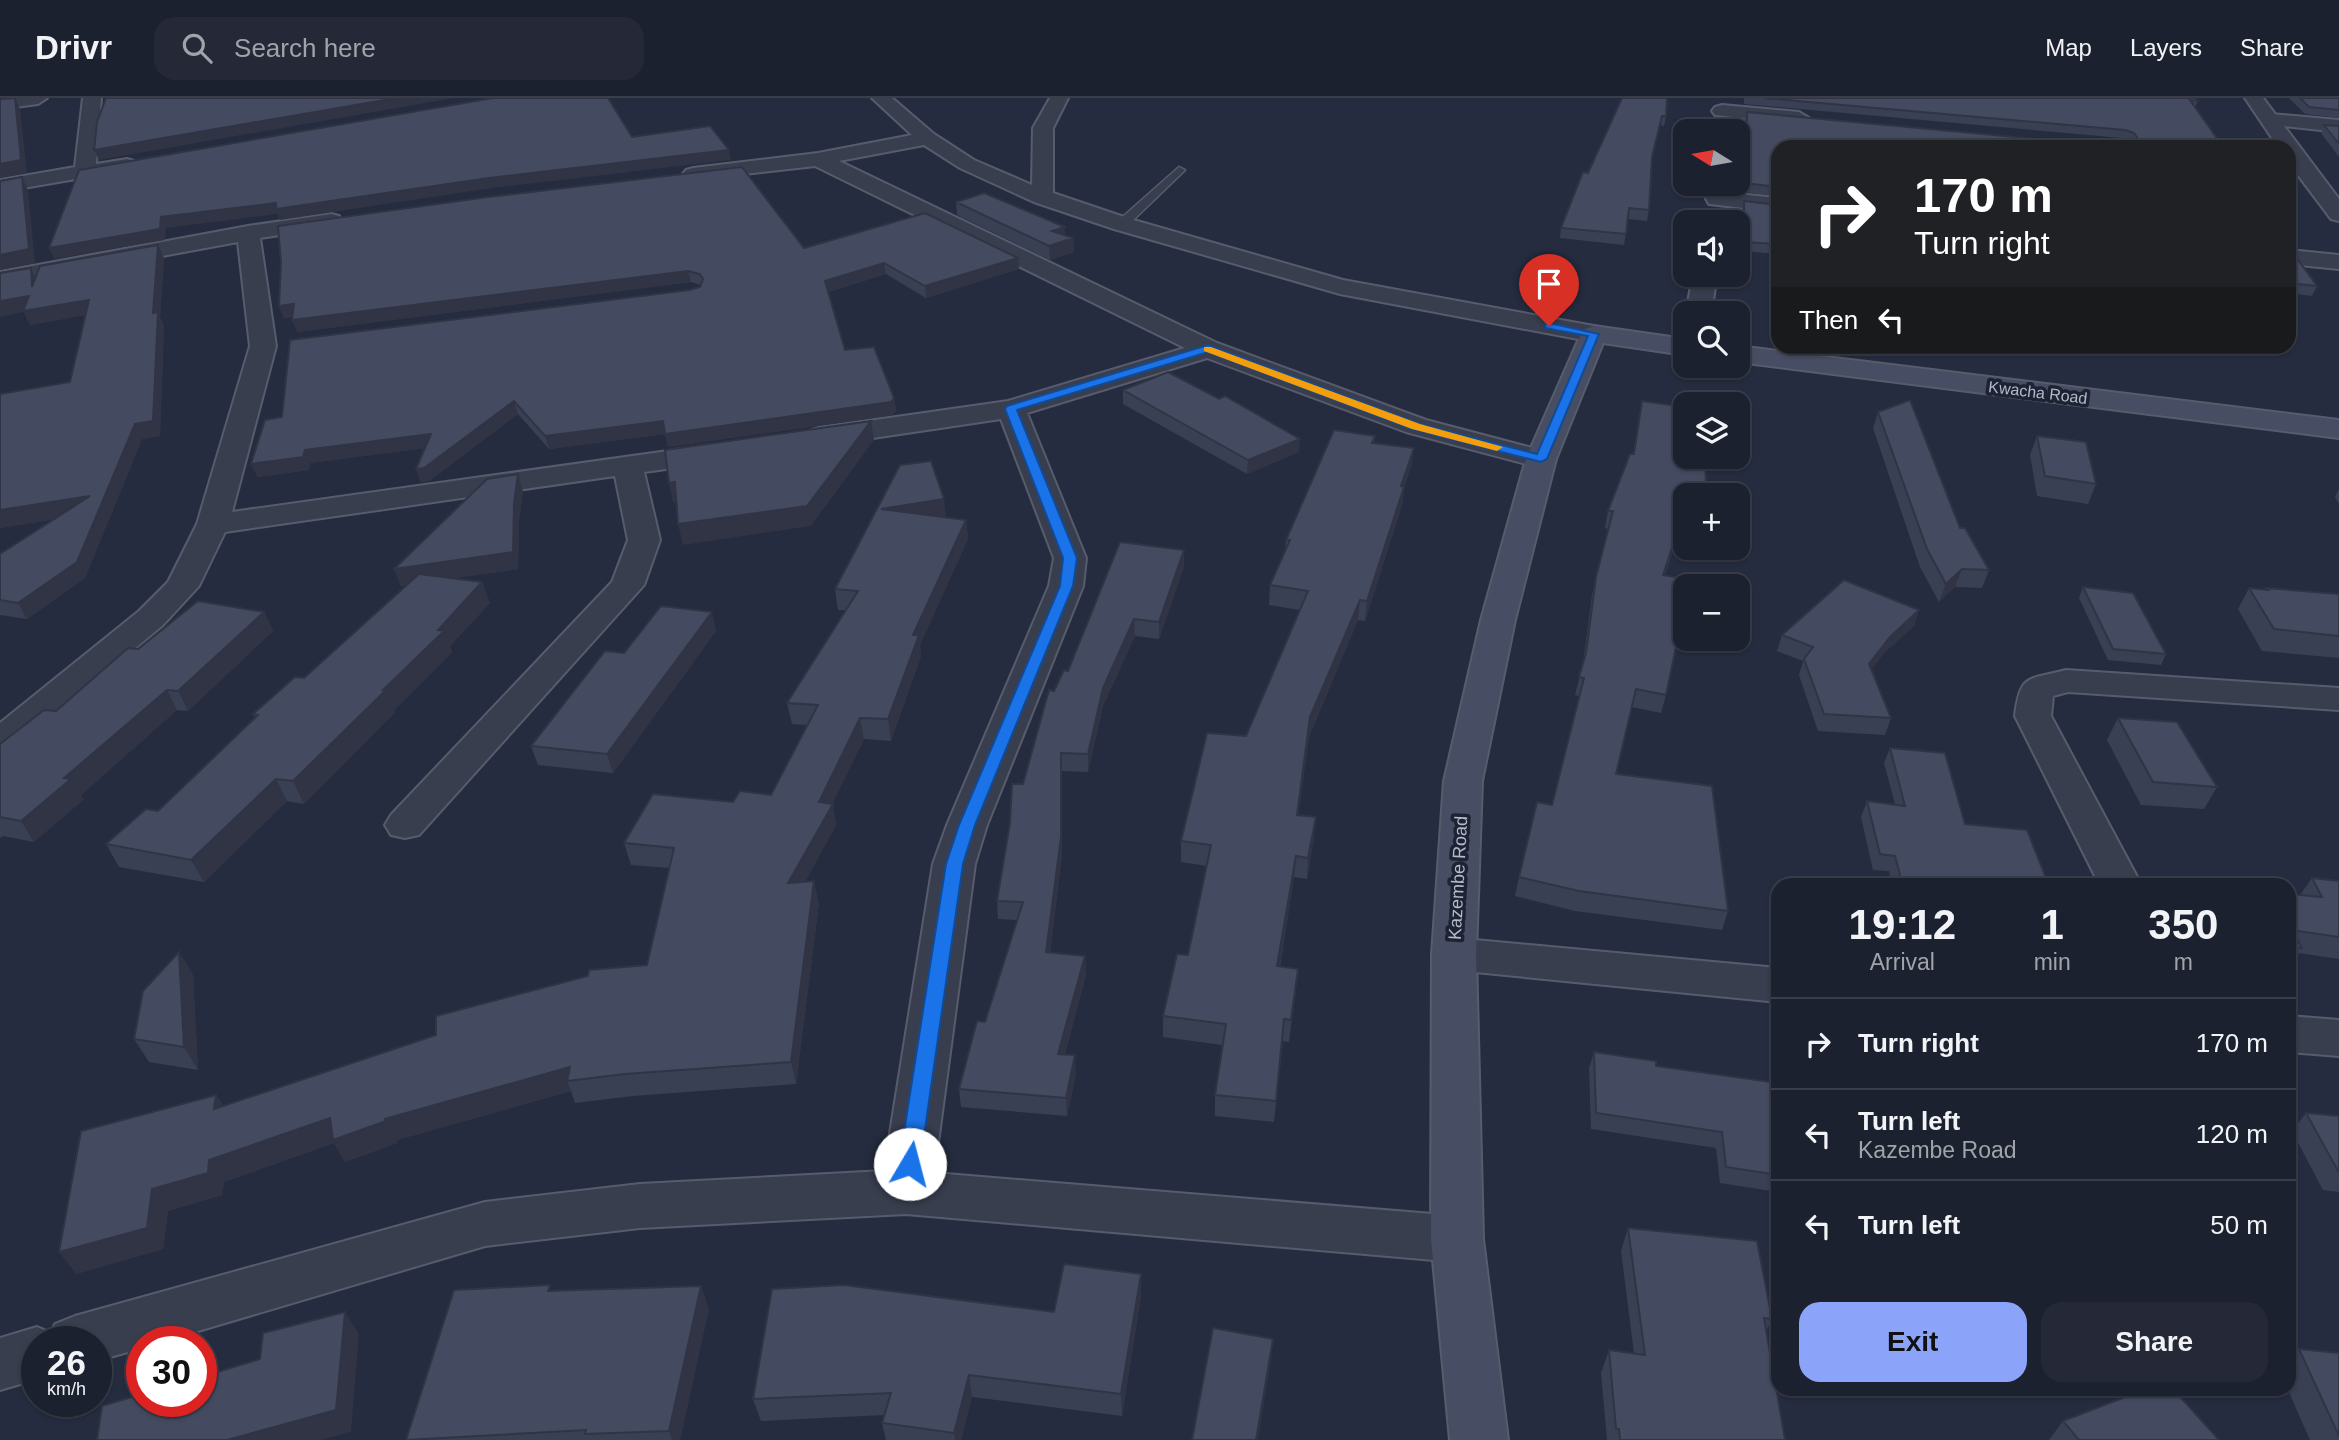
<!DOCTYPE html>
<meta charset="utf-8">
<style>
body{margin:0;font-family:Helvetica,sans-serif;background:#252937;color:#f1f3f6;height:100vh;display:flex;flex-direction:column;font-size:26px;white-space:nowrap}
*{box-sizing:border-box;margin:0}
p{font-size:23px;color:#a0a3aa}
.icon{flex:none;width:38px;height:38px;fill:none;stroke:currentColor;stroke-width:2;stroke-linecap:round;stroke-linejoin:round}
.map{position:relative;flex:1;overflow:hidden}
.sheet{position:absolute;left:1771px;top:780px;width:525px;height:518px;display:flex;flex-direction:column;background:#1c212f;border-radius:21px;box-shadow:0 2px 5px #0004,0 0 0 2px #3a3e4b}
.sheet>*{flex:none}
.top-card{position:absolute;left:1771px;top:42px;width:525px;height:214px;border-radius:21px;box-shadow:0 2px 5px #0004,0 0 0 2px #3a3e4b;background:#202124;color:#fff;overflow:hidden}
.needle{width:46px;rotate:281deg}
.fabs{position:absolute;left:1673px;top:21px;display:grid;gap:14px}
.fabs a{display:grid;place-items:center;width:77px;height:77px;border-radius:14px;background:#1c212f;box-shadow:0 2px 5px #0004,0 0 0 2px #3a3e4b;font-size:35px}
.speed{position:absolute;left:21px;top:1228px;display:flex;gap:14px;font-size:35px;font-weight:700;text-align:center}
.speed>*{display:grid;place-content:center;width:91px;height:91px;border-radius:50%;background:#1c212f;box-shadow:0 2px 5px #0004,0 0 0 2px #3a3e4b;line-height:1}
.speed small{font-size:18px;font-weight:400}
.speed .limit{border:10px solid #d22;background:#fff;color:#111}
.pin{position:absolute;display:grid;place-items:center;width:60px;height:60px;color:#fff;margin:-72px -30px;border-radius:50% 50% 50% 0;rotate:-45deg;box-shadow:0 0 7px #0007}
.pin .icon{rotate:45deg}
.me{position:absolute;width:77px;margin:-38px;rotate:8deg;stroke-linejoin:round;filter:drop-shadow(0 0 5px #0008)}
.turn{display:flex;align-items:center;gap:24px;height:147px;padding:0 28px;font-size:32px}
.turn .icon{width:91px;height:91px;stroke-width:2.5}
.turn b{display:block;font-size:49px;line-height:60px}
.then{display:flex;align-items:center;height:66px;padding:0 28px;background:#0003;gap:14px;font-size:26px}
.eta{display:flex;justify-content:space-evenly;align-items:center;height:119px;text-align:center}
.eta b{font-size:42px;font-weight:800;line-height:49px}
.primary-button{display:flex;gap:14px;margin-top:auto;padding:14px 28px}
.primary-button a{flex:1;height:80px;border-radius:21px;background:#8ba4f9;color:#111;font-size:28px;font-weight:800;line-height:80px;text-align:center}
.primary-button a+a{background:#252937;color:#f1f3f6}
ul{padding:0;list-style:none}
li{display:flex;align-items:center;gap:21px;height:91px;padding:0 28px;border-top:2px solid #3a3e4b}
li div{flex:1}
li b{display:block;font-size:26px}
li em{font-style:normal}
header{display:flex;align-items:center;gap:42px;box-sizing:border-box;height:98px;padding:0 35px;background:#1c212f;border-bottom:2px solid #3a3e4b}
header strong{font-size:33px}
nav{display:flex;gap:38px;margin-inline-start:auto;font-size:24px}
.search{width:490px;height:63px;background:#252937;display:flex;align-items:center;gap:18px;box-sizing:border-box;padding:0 24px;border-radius:21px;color:#a0a3aa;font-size:26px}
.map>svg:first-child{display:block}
</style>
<header>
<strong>Drivr</strong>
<div class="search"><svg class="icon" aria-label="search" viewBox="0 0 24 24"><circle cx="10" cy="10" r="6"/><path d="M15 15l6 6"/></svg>Search here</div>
<nav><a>Map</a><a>Layers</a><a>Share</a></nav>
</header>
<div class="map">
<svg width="2339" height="1342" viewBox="0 0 2339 1342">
<rect width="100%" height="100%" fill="#252c3f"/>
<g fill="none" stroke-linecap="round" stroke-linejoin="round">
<!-- service casing -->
<g stroke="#575c6d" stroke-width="3">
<path id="service" d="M1179,69L1185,72L1183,74L1126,129H1118V123Z"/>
</g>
<!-- minor casing -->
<g stroke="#575c6d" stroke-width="4">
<path id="minor" d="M0,0H47L38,6L0,11Z
M83,0H101L96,66L127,61L134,63L137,67L134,71L0,94V82L75,69Z
M872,0H892L934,36L974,62L1032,87L1033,30L1050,0H1068L1053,30V95L1130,121L1343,182L1594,228L1603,231L1607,236L1603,241L1594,244L1340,196L1114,131L1034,104L960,70L924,47L839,63L1217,245L1426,322L1551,355L1556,361L1551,367L1541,370L1406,334L1207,260L1027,315L1086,460L1083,488L987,727L975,766L934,1075L1457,1118L1476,1125L1483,1141L1476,1157L1457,1164L906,1116L640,1130L485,1148L161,1244H142V1250L96,1263V1244H37V1281L0,1292V1240L37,1229L51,1235L55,1226L75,1218L485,1104L640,1086L884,1073L933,766L947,727L1049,488L1054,460L1001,321L819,348L809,345L805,339L809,333L819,330L1008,303L1185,250L815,68L693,82L686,80L683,76L686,72L693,70L818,55L912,37Z
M1722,7L1799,14L1809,20L1799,26L1715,17L1712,13L1715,9Z
M2271,16L2339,22V34L2264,26L2261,22Z
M1717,94L1778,100V114L1709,106L1706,101L1709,96Z
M331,116L339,118L342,123L339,128L260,140L276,248L232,414L718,346L728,349L733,355L728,361L718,364L644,374L660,442L644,487L419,737L405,740L391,737L385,727L391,717L612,484L628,442L615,378L225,434L199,488L163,527L13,652L0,656V625L139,513L168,484L197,426L250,248L238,144L0,188V174L248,128Z
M2289,152L2339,157V171L2289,166Z
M1693,177H1717L1711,215H1686Z
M2066,572L2339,590V612L2068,594L2053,598L2051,618L2142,788H2100L2015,618C2020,576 2027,582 2066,572Z
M1454,840L1778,870V904L1454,872L1438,867L1432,856L1438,845Z
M2289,918L2339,922V958L2289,954Z"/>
</g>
<!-- tertiary casing -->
<g stroke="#575c6d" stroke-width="4">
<path id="tertiary" d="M2245,0H2263L2339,101V123L2331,121L2289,65V49H2278Z"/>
</g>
<!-- secondary casing -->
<g stroke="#575c6d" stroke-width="4">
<path id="secondary" d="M1594,228L1685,241V257L1603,245L1556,361L1515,522L1482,683L1476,856L1483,1141L1508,1342H1450L1431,1141L1432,856L1444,683L1481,522L1526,361L1581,236L1585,231Z
M1738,248L2339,322V340L1738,264Z"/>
</g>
<!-- service -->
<use href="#service" fill="#393e4f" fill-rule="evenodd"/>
<!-- minor -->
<use href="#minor" fill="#393e4f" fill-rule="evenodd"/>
<!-- tertiary -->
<use href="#tertiary" fill="#393e4f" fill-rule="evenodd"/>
<!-- secondary -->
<use href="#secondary" fill="#474d62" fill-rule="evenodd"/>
</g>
<!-- wall -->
<path fill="#3a4053" d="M1744,0H2195L2198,3L2195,9L2223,49H1778V98L1742,94L1741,31L1747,14L2058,43H2130L2122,40L1744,6Z
M2289,0H2339V20L2305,16Z
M1621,4L1666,18L1664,28L1660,27L1652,61L1649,112L1647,123L1628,121L1624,147L1560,140L1561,130Z
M2324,27L2339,28V59L2321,35Z
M1744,103L1778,107V156L1742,153V112Z
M956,104L1065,129V138L1073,140L1074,154L1050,162L957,117Z
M804,150L1018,160L1019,171L926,200L886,176L828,194L845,252L894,300L896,312L893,317L668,349L665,336L549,351L518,316L429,383L420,384L425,350L310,365L309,372L257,379L282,319L700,189V187L691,184L297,234L293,219L284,220L279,208Z
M2289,150L2292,158L2317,188L2312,198L2289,195Z
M164,160L160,219L164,228L160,338L142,341L85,480L27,521L0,517V456L55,421L0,430V296L70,284L85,217L30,227L24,214L31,170L36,180Z
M1123,292L1299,354L1247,376L1123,306Z
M1642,303L1706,387L1703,397H1685V415L1665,477L1666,597L1661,615L1632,609L1616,676L1728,813L1722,832L1575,813L1515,798L1519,779L1552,707L1579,598L1575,597L1583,565L1592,497L1608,431L1605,430L1608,413L1633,356Z
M1878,314L1989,472L1982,490L1955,489L1939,504L1920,469L1873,330Z
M1375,338L1374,345L1414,350L1411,368L1404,391L1402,407L1365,523L1358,522L1309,639L1298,717L1314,740L1307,781L1294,779L1280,869L1296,892L1289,944L1283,943L1274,1024L1215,1018V997L1222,947L1163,939V918L1188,857L1207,768L1181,764V743L1246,638L1300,512L1269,507L1270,487L1285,453L1286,442Z
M2037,338L2096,386L2088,406L2037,398L2030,357Z
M2339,391V406L2335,399Z
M523,393L519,422L518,471L454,480L482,484L490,505L450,548L452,554L394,612L395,614L304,706L287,703L204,784L119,769L106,746L158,713L255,620L253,616L304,580L407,487L401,488L394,471Z
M946,419L966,422L968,441L920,547L921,558L891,643L864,641L832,706L836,727L805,784L819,805L796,986L633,998L575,1005L571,993L397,1042V1045L345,1064L334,1045L224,1084L222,1097L168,1113L163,1151L76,1176L216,997L223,1008L647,867L669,770L631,767L624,745L733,704L771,697L808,627L792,626L787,605L846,512H838L835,491Z
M1184,452V469L1159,541L1135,538L1103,608L1088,674L1062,673V757L1050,854L1085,858L1086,877L1065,956L1076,976L1067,1018L961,1009L959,991L985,924L1017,822L998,821L997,803L1023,686L1054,593L1068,573Z
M2083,489L2166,556L2161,567L2108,562L2079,500Z
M2249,490L2265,492L2266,490L2339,496V560L2262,553L2238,511Z
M1919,512L1914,528L1884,555L1871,572L1891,620L1885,637L1818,633L1799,577L1803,563L1777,553L1782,537Z
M264,514L273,533L188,613L177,612L81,697L83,702L34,744L3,738L0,740V646L56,613L138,551Z
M716,533L613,675L538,667L531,648L624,555Z
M2118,620L2217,689L2204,711L2141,707L2107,642Z
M1890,650L1965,726L2049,788H1892L1889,773L1873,772L1861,719L1867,703L1895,706L1884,665Z
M2312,780L2339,783V861L2299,855L2289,870V796L2300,797Z
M179,854L193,877L198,972L149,964L134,941Z
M1594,954L1656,968L1778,985V1094L1720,1085L1716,1050L1591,1031L1589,970Z
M2306,1015L2339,1018V1094L2323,1092L2292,1033Z
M1628,1130L1772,1221L1766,1234L1785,1342H1607L1601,1275L1609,1252L1634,1255L1621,1153Z
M1141,1176V1198L1122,1318L972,1299L961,1342H886L882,1325L884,1317L761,1323L753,1301L1054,1214Z
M552,1193L709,1210L680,1342H406Z
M2299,1251L2339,1255V1342H2310L2288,1292H2289V1262Z
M2063,1323L2219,1342H2049Z"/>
<!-- shaded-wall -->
<path fill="#303444" d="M15,0L20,11L27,75L0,80V66Z
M396,0H454L99,62L94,52Z
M729,52L731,62L492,90L280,122L278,116L166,130L165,142L54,161L49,150L161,119Z
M22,79L28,92L35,165L0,172V157Z
M1065,129V142L1052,133Z
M1073,140L1074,154L1050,162L1049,148Z
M158,147L164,160L160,219L164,228L160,338L142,341L85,480L27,521L18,505L98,414L0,430V412L153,215Z
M1018,160L1019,171L926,200L925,188Z
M884,165L886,176L827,194L825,183Z
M31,170L37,184L32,189Z
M688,173L691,184L297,234L292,222Z
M29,198L89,202L96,215L30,227L24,214L0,219V203Z
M294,206L298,218L284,220L279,208Z
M894,300L896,312L893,317L668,349L665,336L549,351L545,338L663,323Z
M514,303L518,316L429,383L420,384L416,371Z
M871,323L874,342L811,428L683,447L678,426Z
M431,336L435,349L310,365L309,372L257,379L251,366L305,352Z
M1300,341L1299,354L1247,376L1248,362Z
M1414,350L1411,368L1404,391L1402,407L1365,523L1367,503L1401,388Z
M518,376L523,393L519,422L518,471L401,488L394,471L514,405Z
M675,384L679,404L673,405L669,385Z
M944,401L946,420L881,411Z
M1685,410V415L1659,494L1663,477Z
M966,422L968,441L920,547L921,558L891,643L888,621L913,537Z
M1184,452V469L1159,541V524Z
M1962,471L1955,489L1939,504L1946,486Z
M482,484L490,505L450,548L452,554L394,612L395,614L304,706L293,683L383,592Z
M1360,502L1358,522L1309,639L1296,738L1297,717L1310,619Z
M1919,512L1914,528L1884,555L1863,583L1869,566L1890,539Z
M264,514L273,533L188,613L178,593Z
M712,514L716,533L613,675L607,656Z
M1134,521L1135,538L1103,608L1088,674V656L1103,590Z
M167,592L177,612L81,697L83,702L34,744L21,723L64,680Z
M860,620L864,641L832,707L833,706L836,727L793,807L788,785L819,704Z
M1061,655L1062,757L1048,872L1046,854Z
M276,681L287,703L204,784L191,762Z
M1316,719L1314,740L1307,781L1308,760Z
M1296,758L1294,779L1276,890L1277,868Z
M814,783L819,805L796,986L791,964Z
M179,854L193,877L198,972L184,949Z
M1085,858L1086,877L1060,974L1058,956Z
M1298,871L1296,892L1289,944L1291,922Z
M1284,921L1283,943L1274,1024L1276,1003Z
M1075,957L1076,976L1067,1018L1066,1000Z
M570,969L567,983L571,993L397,1042V1045L345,1064L334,1045L224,1084L222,1097L168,1113L163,1151L76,1176L59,1154L152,1091L209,1062L330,1020L385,1021Z
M216,997L230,1019L214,1011Z
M1141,1176V1198L1122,1318L1121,1296Z
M701,1188L709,1210L680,1342H672L669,1333Z
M345,1214L359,1236L351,1334L321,1342H227Z
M1273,1241L1271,1263L1258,1342H1256Z
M969,1277L972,1299L961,1342H955L954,1335Z"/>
<!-- building -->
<path fill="#444b61" stroke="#303444" stroke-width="2" d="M15,0L21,62L0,66V1Z
M106,0H396L94,52L97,24Z
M493,0H608L632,39L710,28L729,52L489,80L276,111V105L161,119L160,131L49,150L79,72Z
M1622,0H1667L1666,18H1662L1652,59L1649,112L1629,110L1626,136L1561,130L1583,74L1588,75Z
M1765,0H2195L2198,3L2190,2L2223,49H1778V89L1744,85L1743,23H1747V14L2058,43H2135L2138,41L2134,35L2125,32Z
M2300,0H2339V12L2309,9Z
M2324,27L2339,28V46Z
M742,69L804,150L925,115L1018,160L925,188L884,165L825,183L845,252L874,249L894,300L891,304L665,336L663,323L545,338L514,303L424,370L416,371L431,336L305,352L303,359L251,366L265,322L282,319L290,242L689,192L700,189L703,181L700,176L688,173L292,222L294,206L279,208L281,164L278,128L488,99Z
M22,79L29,151L0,157V83Z
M984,95L1065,129L1052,133L1073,140L1049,148L956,104Z
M1744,103L1778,107V146L1745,144Z
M158,147L153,215L158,214L153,323L135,326L77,464L18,505L0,502V456L90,398L0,412V296L70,284L89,202L23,213L29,198L0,203V175L31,170L32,189L40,168Z
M2289,150L2291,152L2292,158L2296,159L2317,188L2289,185Z
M1168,274L1219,301L1225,298L1300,341L1248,362L1123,292Z
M1910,302L1960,430H1965L1989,472L1962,471L1946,486L1927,451L1878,314Z
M1642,303L1685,309V359H1705L1706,387L1694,385L1690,397H1685V410L1663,477L1691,482L1689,488H1685V506L1666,597L1636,591L1616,676L1712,688L1728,813L1579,793L1519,779L1537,704L1552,707L1584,580L1579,579L1586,555L1596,479L1613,413H1608L1630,356H1634Z
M871,323L807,408L678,426L675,384L669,385L665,352Z
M1334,332L1375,338L1372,345L1414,350L1401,388L1404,389L1367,503L1360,502L1310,619L1297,717L1316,719L1308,760L1296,758L1277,868L1298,871L1291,922L1284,921L1276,1003L1215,997L1226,926L1163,918L1177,856L1188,857L1211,747L1181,743L1207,635L1246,638L1308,493L1270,487L1290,442H1286Z
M2037,338L2086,344L2096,386L2045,378Z
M931,363L944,401L881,411L966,422L913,537H919L888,621L860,620L819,704L833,706L788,785L814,783L791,964L625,976L567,983L570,969L385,1021L386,1023L333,1042L330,1020L209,1062L208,1075L152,1091L147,1130L59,1154L81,1033L216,997L214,1011L436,937V918L588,878L589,872L647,867L674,750L624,745L653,696L733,704L740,693L771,697L818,607L787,605L858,493L835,491L900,367Z
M518,376L514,405L513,454L394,471L487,381Z
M1120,444L1184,452L1159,524L1134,521L1103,590L1088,656L1061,655V739L1046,854L1085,858L1058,956L1075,957L1066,1000L959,991L977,923L985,924L1023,804L997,803L1010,725L1012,686H1023L1049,592L1054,593L1064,572L1068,573Z
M419,476L482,484L438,532L444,533L383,592H386L293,683L276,681L191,762L106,746L146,711L158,713L258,617L253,616L295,579L304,580Z
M1844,482L1919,512L1890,539L1869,566L1891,620L1824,616L1804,561L1813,549L1782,537Z
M2083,489L2133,495L2166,556L2113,551Z
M2249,490L2268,492L2266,490L2339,496V538L2274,531Z
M198,503L264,514L178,593L167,592L64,680L71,681L21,723L0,719V646L44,612L56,613L128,550L138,551Z
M661,508L712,514L607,656L531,648L605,553L624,555Z
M2118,620L2177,624L2217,689L2153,684Z
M1890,650L1945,655L1965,726L2027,732L2049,788H2039L1965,780L1967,788H1903L1895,758L1880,756L1867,703L1905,708Z
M2312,780L2339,783V839L2292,832L2302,850L2289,849V796L2322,799Z
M179,854L184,949L134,941L143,893Z
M1594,954L1656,963V968L1778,985V1077L1726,1069L1722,1034L1596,1015Z
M2306,1015L2339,1018V1073H2338Z
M1628,1130L1757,1143L1772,1221L1764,1220L1785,1342H1620L1619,1331H1616L1609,1252L1645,1257Z
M1064,1166L1141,1176L1121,1296L969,1277L954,1335L882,1325L891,1295L753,1301L772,1191L844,1187L1054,1214Z
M550,1187L548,1193L701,1188L669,1333L585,1336L586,1332L406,1342L454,1192Z
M345,1214L336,1312L227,1342H97L102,1308L142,1296V1304H201V1279L260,1261L263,1235Z
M1213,1230L1273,1241L1256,1342H1192Z
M2299,1251L2339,1255V1338Z
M2143,1292H2174L2219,1342H2079L2063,1323Z"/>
<!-- route -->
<path fill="#1a73e8" stroke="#114b97" stroke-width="2" d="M1549,225L1599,236L1547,361L1541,364L1412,331L1208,254L1017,312L1077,460L1073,488L975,727L963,766L920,1066L917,1073L910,1075L902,1073L899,1066L946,766L959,727L1060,488L1063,460L1005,311L1007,308L1208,247L1420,326L1537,356L1588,238L1545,230V226Z"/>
<!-- slow -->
<path fill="#f59e0b" d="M1204,249H1211L1420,326L1503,349L1497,353L1412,331L1204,253Z"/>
<g text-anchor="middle" stroke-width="7" stroke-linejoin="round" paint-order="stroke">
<!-- far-street labels -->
<g font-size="16" fill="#b5baca" stroke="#1e2334">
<text transform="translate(2038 294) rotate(7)" y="6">Kwacha Road</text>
</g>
<!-- street labels -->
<g font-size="18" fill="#b5baca" stroke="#1e2334">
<text transform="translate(1458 780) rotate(-87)" y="6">Kazembe Road</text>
</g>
</g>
</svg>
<div class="fabs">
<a><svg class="needle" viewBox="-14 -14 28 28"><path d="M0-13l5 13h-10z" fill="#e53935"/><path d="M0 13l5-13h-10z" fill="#a0a3aa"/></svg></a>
<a><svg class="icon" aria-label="sound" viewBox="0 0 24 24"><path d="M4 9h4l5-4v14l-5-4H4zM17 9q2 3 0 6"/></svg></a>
<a><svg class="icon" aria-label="search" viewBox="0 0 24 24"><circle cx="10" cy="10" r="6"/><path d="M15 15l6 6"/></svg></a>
<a><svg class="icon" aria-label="layers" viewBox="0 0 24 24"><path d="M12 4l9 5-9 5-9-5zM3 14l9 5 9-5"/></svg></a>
<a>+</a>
<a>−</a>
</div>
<div class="speed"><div>26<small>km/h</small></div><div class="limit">30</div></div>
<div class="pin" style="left:1549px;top:228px;background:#d93025"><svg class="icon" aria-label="arrive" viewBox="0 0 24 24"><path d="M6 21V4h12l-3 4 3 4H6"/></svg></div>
<svg class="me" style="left:910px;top:1066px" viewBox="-20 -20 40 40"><circle r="19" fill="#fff"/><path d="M0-13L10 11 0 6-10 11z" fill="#1a73e8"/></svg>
<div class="top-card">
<div class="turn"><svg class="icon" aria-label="right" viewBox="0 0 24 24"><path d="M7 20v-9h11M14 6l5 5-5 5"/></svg><div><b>170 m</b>Turn right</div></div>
<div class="then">Then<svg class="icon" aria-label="left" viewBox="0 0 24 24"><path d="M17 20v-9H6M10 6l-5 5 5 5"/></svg></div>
</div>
<section class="sheet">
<div class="eta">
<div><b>19:12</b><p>Arrival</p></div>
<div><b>1</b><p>min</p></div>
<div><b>350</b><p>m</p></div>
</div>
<ul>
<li><svg class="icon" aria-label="right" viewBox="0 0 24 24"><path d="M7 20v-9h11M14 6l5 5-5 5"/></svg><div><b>Turn right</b></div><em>170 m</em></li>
<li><svg class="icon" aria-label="left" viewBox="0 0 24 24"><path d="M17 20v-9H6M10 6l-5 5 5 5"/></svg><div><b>Turn left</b><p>Kazembe Road</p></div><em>120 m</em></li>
<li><svg class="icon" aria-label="left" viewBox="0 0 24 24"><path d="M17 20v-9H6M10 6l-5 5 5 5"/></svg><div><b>Turn left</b></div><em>50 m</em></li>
</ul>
<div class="primary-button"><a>Exit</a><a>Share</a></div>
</section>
</div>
